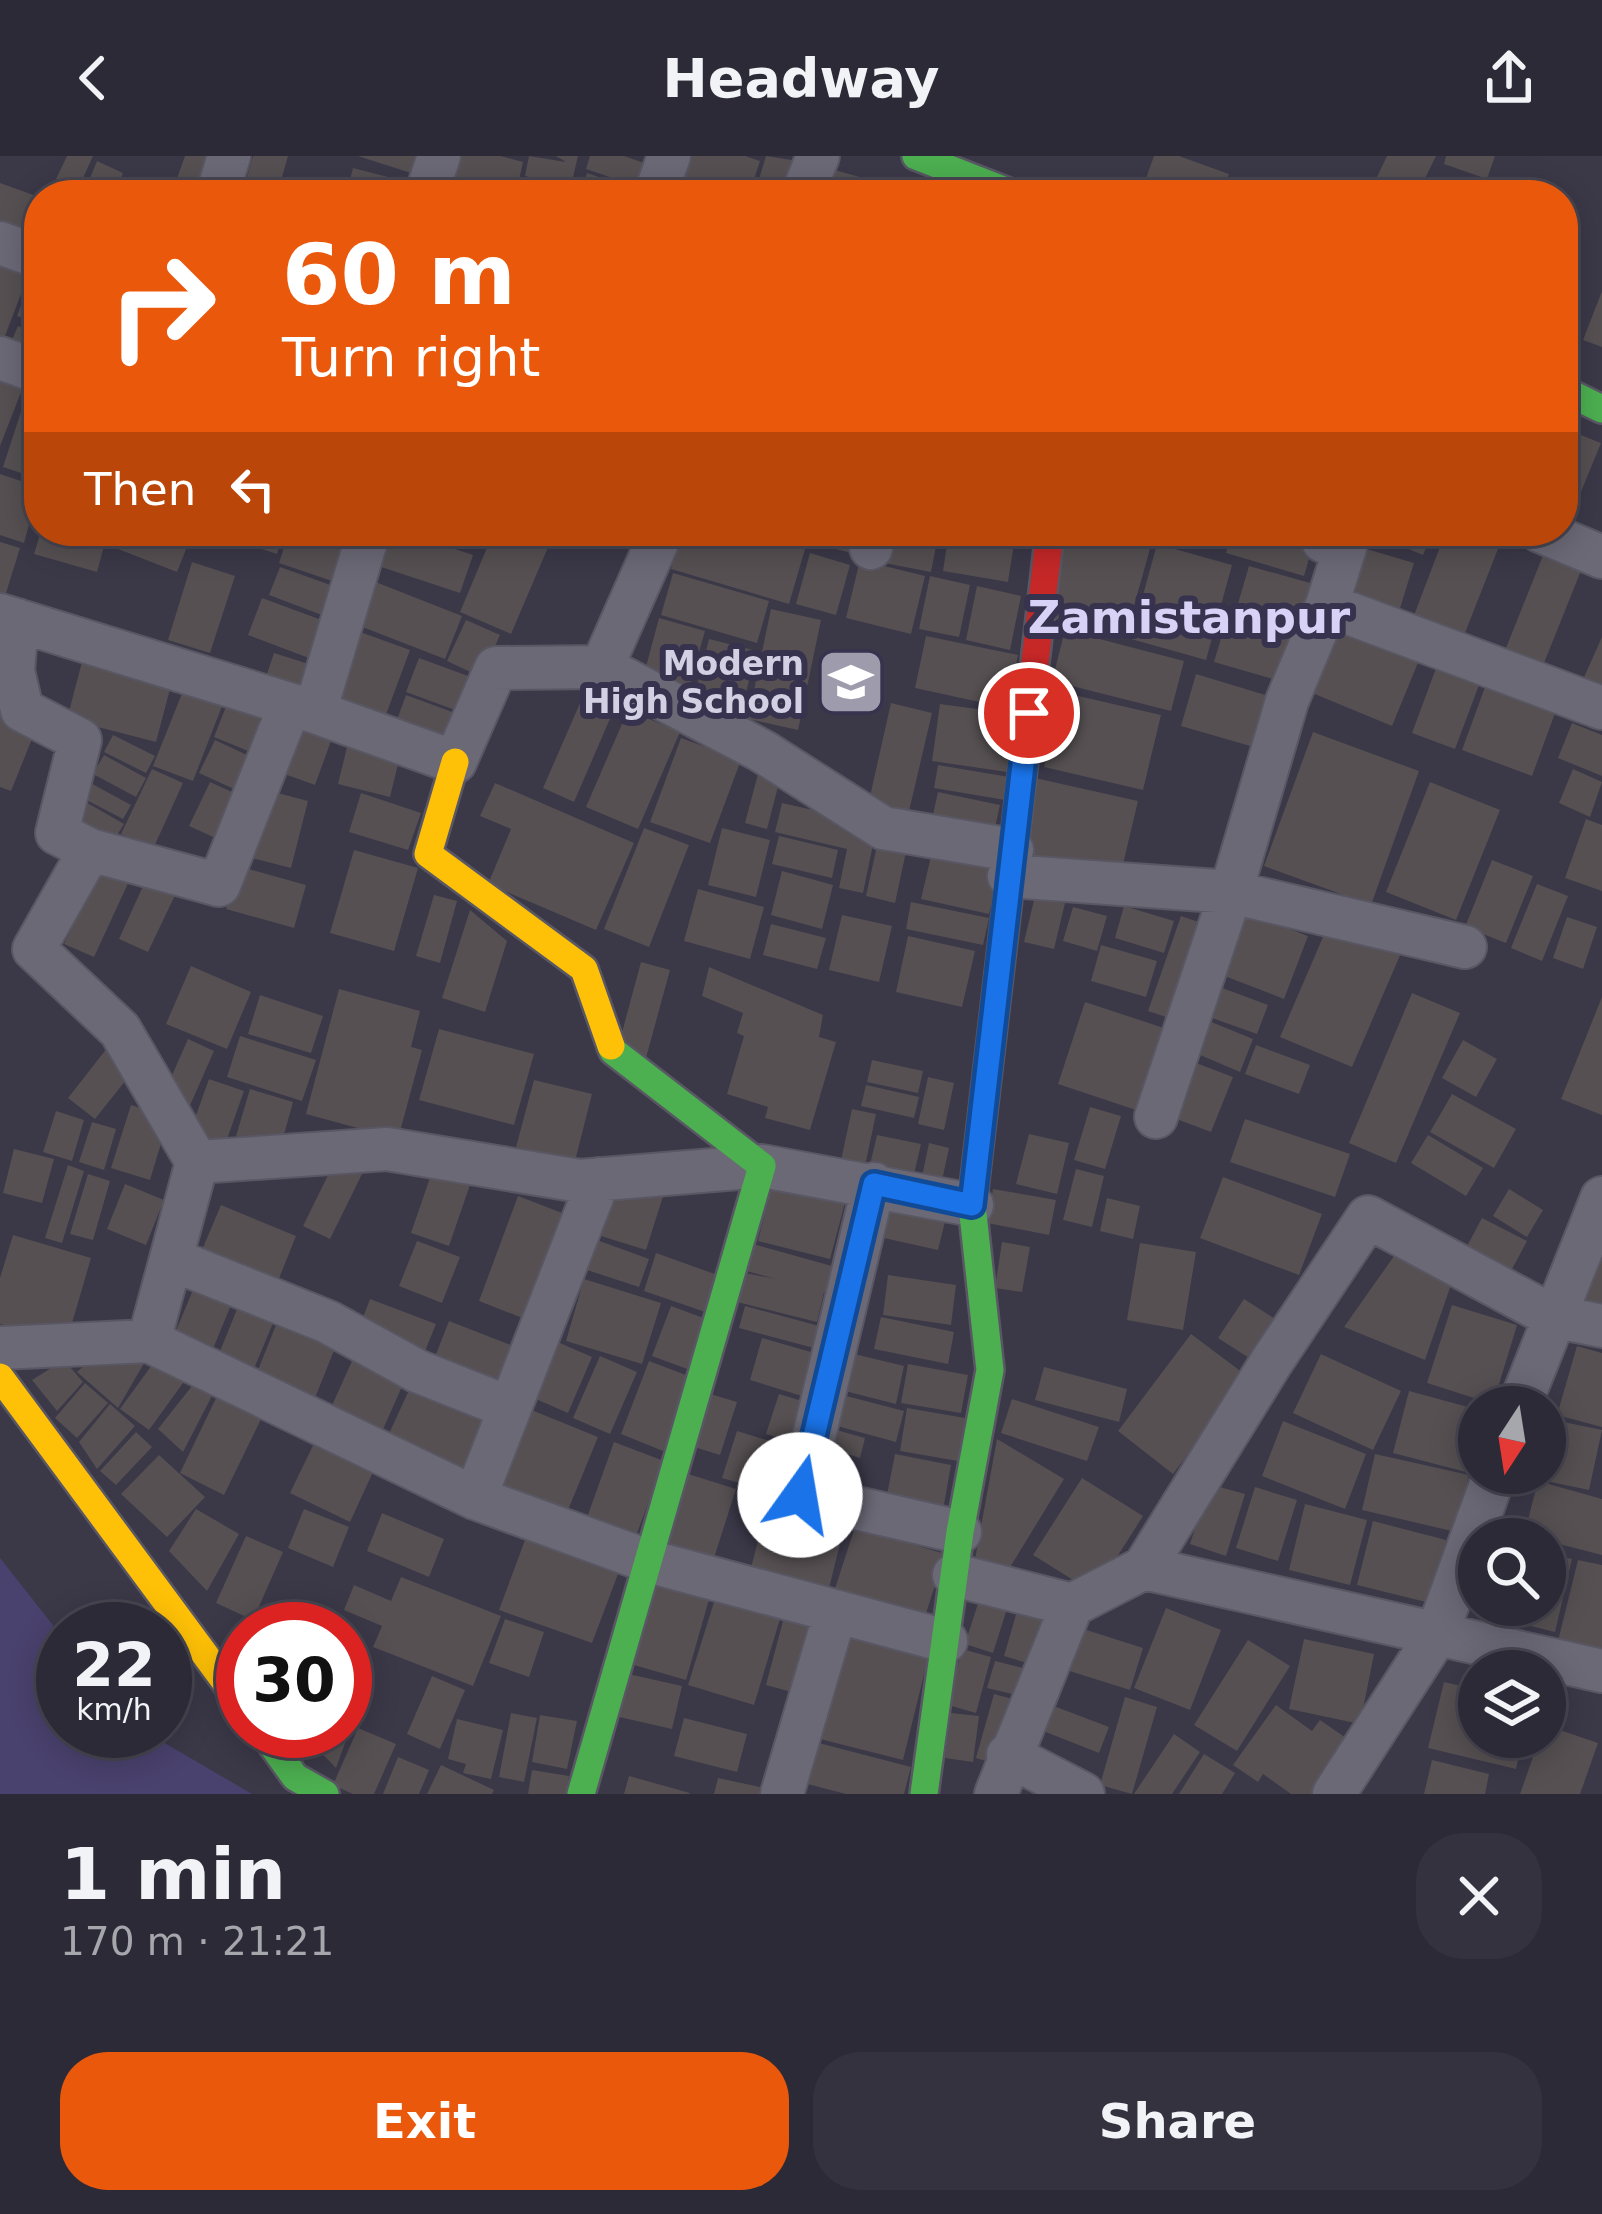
<!DOCTYPE html>
<meta charset="utf-8">
<style>
body{margin:0;font-family:"DejaVu Sans",sans-serif;background:#34323e;color:#f1f3f6;height:100vh;display:flex;flex-direction:column;font-size:45px;white-space:nowrap}
*{box-sizing:border-box;margin:0}
p{font-size:39px;color:#a6a7ad}
.icon{flex:none;width:66px;height:66px;fill:none;stroke:currentColor;stroke-width:2;stroke-linecap:round;stroke-linejoin:round}
.map{position:relative;height:1638px;overflow:hidden}
.sheet{display:flex;flex-direction:column;background:#2c2a36;flex:1}
.sheet>*{flex:none}
.top-card{position:absolute;left:24px;top:24px;width:1554px;height:366px;border-radius:48px;box-shadow:0 6px 30px #0003,0 0 0 3px #484651;background:#ea580c;color:#fff;overflow:hidden}
.needle{width:78px;rotate:192deg}
.tools{position:absolute;left:1458px;top:1230px;display:grid;gap:24px}
.tools a{display:grid;place-items:center;width:108px;height:108px;border-radius:50%;background:#2c2a36;box-shadow:0 6px 30px #0003,0 0 0 3px #484651;font-size:60px}
.speed{position:absolute;left:36px;top:1446px;display:flex;gap:24px;font-size:60px;font-weight:700;text-align:center}
.speed>*{display:grid;place-content:center;width:156px;height:156px;border-radius:50%;background:#2c2a36;box-shadow:0 6px 30px #0003,0 0 0 3px #484651;line-height:1}
.speed small{font-size:30px;font-weight:400}
.speed .limit{border:18px solid #d22;background:#fff;color:#111}
.pin{position:absolute;display:grid;place-items:center;width:102px;height:102px;color:#fff;margin:-51px;border:6px solid #fff;border-radius:50%;box-shadow:0 3px 12px #0007}
.me{position:absolute;width:132px;margin:-66px;rotate:13deg;stroke-linejoin:round;filter:drop-shadow(0 0 9px #0008)}
.turn{display:flex;align-items:center;gap:42px;height:252px;padding:0 60px;font-size:54px}
.turn .icon{width:156px;height:156px;stroke-width:2.5}
.turn b{display:block;font-size:84px;line-height:102px}
.then{display:flex;align-items:center;height:114px;padding:0 60px;background:#0003;gap:24px;font-size:45px}
.round{display:grid;place-items:center;flex:none;width:126px;height:126px;border-radius:48px;background:#34323e}
.headline{display:flex;align-items:center;justify-content:space-between;height:204px;padding:0 60px}
h1{font-size:72px;font-weight:800;line-height:90px}
.action{display:flex;gap:24px;margin-top:auto;padding:24px 60px}
.action a{flex:1;height:138px;border-radius:48px;background:#ea580c;color:#fff;font-size:48px;font-weight:800;line-height:138px;text-align:center}
.action a+a{background:#34323e;color:#f1f3f6}
header{display:flex;justify-content:space-between;align-items:center;height:156px;padding:0 60px;background:#2c2a36;font-size:54px;font-weight:800}
.map>svg:first-child{display:block}
</style>
<header><svg class="icon" aria-label="back" viewBox="0 0 24 24"><path d="M15 5l-7 7 7 7"/></svg>Headway<svg class="icon" aria-label="share" viewBox="0 0 24 24"><path d="M12 15V3M7 8l5-5 5 5M5 13v7h14v-7"/></svg></header>
<div class="map">
<svg width="1602" height="1638" viewBox="0 0 1602 1638">
<rect width="100%" height="100%" fill="#3b3848"/>
<!-- green -->
<path fill="#4a426e" d="M0,1402L63,1482V1575H144L252,1638H0Z"/>
<!-- building -->
<path fill="#565052" d="M67,0H93L78,33L56,23Z
M185,0H208L193,39H171Z
M253,0H288L277,39L244,32Z
M358,0H420L414,18Z
M449,0H500L523,6L516,38L444,21Z
M529,0L566,6L556,0H578L571,30L525,20Z
M590,0H624L656,11L648,34L586,13Z
M674,0H745L760,5L749,39H662Z
M766,0L804,6L794,39L756,33Z
M1154,0H1179L1229,18L1221,39H1140Z
M1387,0H1436L1417,39H1399L1374,27Z
M1446,0H1495L1487,23L1444,8Z
M97,5L123,17L114,39H83Z
M353,12L412,27L409,39H346Z
M831,13L903,33L901,39H848L825,33Z
M587,17L650,38V39H580Z
M524,23L567,35L566,39H520Z
M0,27L36,40L18,87L0,80Z
M0,100L31,112L0,193Z
M35,113L39,114V168L17,160Z
M1602,135V191L1583,184Z
M18,170L39,179V206L8,193Z
M0,216L27,221L0,290Z
M32,222L39,225V323L3,311Z
M1563,272L1601,287L1567,370L1563,368Z
M0,318L39,331L24,387L0,379Z
M41,375H108L97,416L34,398Z
M126,375H176L191,381L177,416L118,393Z
M220,375H284L277,398L219,379Z
M289,375L349,396L338,427L279,407Z
M376,375H401L473,399L460,437L366,406Z
M494,375H555L511,478L460,456Z
M682,375H744L805,393L789,448L671,413Z
M805,375H866L860,399L803,385Z
M886,375H939L931,416L879,406Z
M949,375H1016L1008,426L943,415Z
M1067,375H1155L1125,482L1043,460Z
M1232,375H1317L1304,420L1226,397Z
M1365,375H1433L1423,399Z
M1446,375H1505L1463,482L1413,462Z
M0,386L20,392L1,453H0Z
M1548,387L1586,402L1540,517L1502,502Z
M1157,388L1232,409L1206,504L1131,483Z
M1353,389L1414,407L1397,462L1336,443Z
M810,397L850,409L836,459L796,448Z
M860,404L925,420L911,478L846,462Z
M192,406L235,420L210,497L168,484Z
M1249,410L1321,430L1308,478L1235,458Z
M280,411L339,432L327,461L269,439Z
M673,417L769,445L757,487L661,459Z
M930,420L970,429L959,481L919,473Z
M368,423L462,460L445,503L352,467Z
M977,430L1021,440L1010,494L966,484Z
M262,442L327,466L314,504L248,479Z
M771,453L821,464L798,574L748,563Z
M1336,457L1424,492L1392,570L1305,534Z
M659,462L705,475L687,539L642,526Z
M1227,462L1303,484L1290,528L1214,506Z
M466,464L500,479L481,521L447,505Z
M349,472L410,494L381,572L320,549Z
M1065,474L1184,505L1171,555L1052,525Z
M926,480L1018,499L1007,552L915,532Z
M1602,481V538L1581,528Z
M709,483L757,495L739,562L692,550Z
M87,487L175,514L156,586L67,563Z
M1442,496L1485,513L1455,593L1412,577Z
M274,497L312,509L300,546L262,533Z
M419,502L479,524L466,558L406,536Z
M1196,518L1279,543L1264,594L1181,570Z
M1488,523L1558,549L1532,620L1462,594Z
M185,530L224,545L193,625L153,610Z
M233,533L277,552L258,599L214,581Z
M1061,536L1161,559L1143,634L1044,611Z
M584,538L615,551L574,646L543,632Z
M406,539L466,561L453,597L393,575Z
M891,547L932,557L906,668L866,658Z
M940,548L1022,559L1014,617L932,605Z
M628,554L680,576L638,673L586,651Z
M0,559L36,573L11,635L0,631Z
M297,560L335,574L315,629L276,615Z
M1572,567L1602,579V620L1558,602Z
M1313,576L1419,615L1371,749L1264,710Z
M113,579L155,600L146,617L104,596Z
M350,579L402,592L390,641L338,628Z
M681,582L741,604L710,687L650,666Z
M215,584L260,605L245,638L199,617Z
M104,599L146,622L136,641L93,618Z
M938,609L1009,621L1005,644L934,632Z
M152,613L183,627L153,693L121,678Z
M1573,613L1602,626L1590,661L1559,647Z
M759,614L781,619L767,673L745,667Z
M1035,622L1138,645L1119,725L1017,701Z
M85,624L131,649L123,663L77,639Z
M210,626L243,641L222,685L189,670Z
M1430,626L1500,654L1456,764L1386,736Z
M495,627L634,687L596,774L488,728L511,673L480,660Z
M270,635L308,645L291,712L252,702Z
M938,636L1000,649L992,685L930,672Z
M361,637L421,657L408,694L349,676Z
M77,641L124,668L113,686L67,659Z
M782,647L853,663L875,679L863,737L839,732L847,693L775,676Z
M1586,663L1602,669V735L1565,722Z
M644,672L689,689L649,791L604,773Z
M722,672L770,684L756,741L708,729Z
M779,680L838,694L832,722L772,708Z
M878,685L907,691L895,747L866,740Z
M933,692L1000,707L989,758L921,743Z
M354,694L418,712L394,795L330,777Z
M1492,704L1533,720L1506,787L1465,771Z
M101,710L130,723L94,801L64,788Z
M238,710L306,729L294,772L226,753Z
M782,715L833,729L822,773L771,759Z
M148,719L178,733L148,796L119,783Z
M1537,728L1568,740L1542,805L1511,792Z
M698,733L764,751L750,803L684,785Z
M434,739L457,745L440,807L416,800Z
M1035,740L1065,747L1054,793L1024,786Z
M911,746L989,762L983,789L906,773Z
M1124,750L1174,765L1164,797L1115,782Z
M1073,751L1107,760L1097,795L1063,785Z
M470,754L507,785L485,856L442,842Z
M1245,756L1308,780L1284,843L1222,819Z
M842,759L892,770L879,826L829,814Z
M1181,760L1210,770L1178,865L1148,855Z
M1567,761L1597,771L1583,813L1553,802Z
M1329,767L1401,797L1352,911L1280,881Z
M771,768L826,782L817,813L763,799Z
M908,780L975,795L962,851L896,836Z
M1101,789L1157,805L1146,841L1091,825Z
M641,806L670,814L646,902L617,895Z
M191,810L251,836L227,893L166,868Z
M709,811L823,859L819,881L836,886L810,974L765,962L768,951L727,938L744,880L737,877L743,857L702,840Z
M1209,827L1268,849L1257,878L1198,857Z
M339,833L420,855L411,891L422,894L398,983L306,958Z
M1412,837L1460,857L1396,1007L1349,987Z
M260,839L323,860L311,897L248,878Z
M1602,841V959L1561,943Z
M1085,846L1176,876L1148,958L1058,928Z
M1199,861L1253,883L1240,916L1186,893Z
M439,873L534,898L514,969L419,944Z
M240,880L316,904L302,945L227,921Z
M188,883L214,895L188,954L162,942Z
M1463,884L1497,903L1476,941L1442,922Z
M111,887L138,909L95,963L68,942Z
M1256,889L1310,909L1299,938L1245,918Z
M872,904L923,915L918,937L867,926Z
M1188,904L1233,921L1211,976L1166,959Z
M928,921L954,927L944,974L918,968Z
M209,923L244,935L225,989L190,976Z
M534,924L592,938L575,1005L516,991Z
M866,929L919,941L914,962L861,950Z
M250,933L293,946L280,993L236,980Z
M1452,938L1516,973L1494,1012L1430,976Z
M131,949L169,961L150,1024L111,1012Z
M1090,951L1121,960L1105,1013L1074,1004Z
M852,953L876,958L864,1015L840,1009Z
M56,955L84,964L72,1005L43,996Z
M1245,963L1350,998L1335,1041L1230,1006Z
M92,966L116,973L104,1014L79,1006Z
M1029,978L1069,987L1057,1038L1016,1028Z
M877,979L921,988L912,1027L868,1017Z
M1428,979L1483,1012L1466,1040L1411,1007Z
M929,987L949,992L940,1034L920,1030Z
M14,993L54,1003L42,1047L3,1037Z
M337,1001L364,1014L330,1083L303,1070Z
M68,1009L84,1015L62,1087L45,1082Z
M434,1010L472,1023L449,1090L411,1077Z
M1076,1013L1104,1020L1092,1071L1063,1064Z
M88,1018L110,1025L93,1084L70,1078Z
M774,1021L847,1039L830,1103L758,1085Z
M1223,1021L1322,1058L1299,1119L1200,1082Z
M619,1027L666,1031L646,1094L601,1080Z
M125,1028L164,1044L146,1089L107,1073Z
M993,1033L1056,1044L1049,1079L987,1067Z
M1509,1033L1543,1054L1527,1081L1493,1060Z
M885,1038L948,1053L938,1094L875,1080Z
M518,1040L570,1060L530,1165L479,1145Z
M1107,1042L1140,1050L1133,1083L1100,1075Z
M221,1049L296,1080L272,1140L196,1108Z
M1482,1062L1527,1085L1503,1130L1458,1107Z
M13,1079L91,1102L66,1188L0,1168V1122Z
M597,1084L649,1103L639,1131L587,1114Z
M417,1085L460,1101L442,1147L399,1130Z
M746,1086L839,1112L832,1138L824,1136L817,1166L733,1145L740,1116L776,1123L739,1113Z
M1002,1086L1030,1091L1022,1136L995,1132Z
M1140,1087L1196,1096L1183,1174L1127,1164Z
M1399,1093L1453,1123L1425,1204L1344,1171Z
M1594,1096L1602,1098V1169L1581,1164Z
M656,1097L723,1121L711,1158L644,1135Z
M888,1119L956,1129L951,1169L883,1159Z
M198,1122L236,1137L210,1200L172,1184Z
M584,1123L661,1147L642,1208L566,1185Z
M242,1141L278,1155L251,1220L216,1205Z
M370,1143L436,1168L421,1205L356,1180Z
M1244,1143L1283,1168L1257,1207L1218,1182Z
M1452,1149L1517,1169L1493,1248L1427,1227Z
M671,1150L709,1164L690,1214L652,1200Z
M745,1150L819,1170L814,1192L739,1172Z
M282,1154L341,1177L313,1247L254,1224Z
M881,1161L954,1176L948,1208L874,1193Z
M449,1165L518,1192L501,1233L433,1206Z
M1191,1178L1247,1220L1173,1318L1118,1275Z
M762,1182L818,1198L805,1241L750,1224Z
M553,1184L592,1201L568,1257L529,1240Z
M1577,1190L1602,1197V1271L1557,1259Z
M357,1194L408,1217L380,1280L329,1256Z
M100,1195L150,1197L118,1252L77,1216Z
M162,1195L191,1216L149,1274L120,1253Z
M842,1195L904,1210L896,1248L833,1232Z
M1321,1198L1401,1235L1373,1294L1293,1257Z
M600,1200L637,1216L610,1278L573,1262Z
M64,1204L83,1226L57,1255L32,1224Z
M649,1205L691,1221L663,1295L621,1278Z
M908,1208L968,1219L961,1257L901,1247Z
M1044,1211L1127,1233L1119,1266L1035,1244Z
M199,1221L216,1232L183,1296L158,1273Z
M415,1221L493,1255L465,1317L387,1282Z
M85,1227L108,1247L77,1282L55,1262Z
M1409,1235L1479,1254L1466,1316L1393,1297Z
M219,1236L264,1257L224,1339L180,1317Z
M707,1237L737,1246L720,1299L691,1290Z
M835,1237L904,1255L896,1286L826,1267Z
M779,1238L802,1245L790,1285L766,1278Z
M1012,1243L1099,1271L1087,1305L1001,1277Z
M110,1248L135,1270L97,1313L79,1286Z
M907,1252L965,1262L958,1305L900,1295Z
M529,1253L598,1281L566,1359L497,1332Z
M1549,1263L1602,1274L1589,1334L1536,1323L1537,1317H1545Z
M1283,1265L1366,1298L1345,1353L1262,1320Z
M822,1270L865,1282L860,1302L817,1289Z
M320,1275L379,1303L350,1366L290,1337Z
M737,1275L790,1291L776,1338L722,1322Z
M136,1276L152,1291L116,1329L100,1315Z
M997,1283L1064,1323L1001,1426L972,1420Z
M614,1286L664,1305L633,1388L584,1370Z
M895,1298L951,1309L942,1360L885,1349Z
M1375,1298L1469,1319L1456,1376L1362,1354Z
M159,1299L205,1341L167,1381L121,1338Z
M685,1317L736,1333L714,1402L663,1386Z
M1082,1322L1143,1360L1094,1437L1033,1399Z
M1538,1325L1602,1343V1399L1524,1379Z
M1209,1328L1245,1338L1226,1400L1190,1388Z
M1255,1331L1297,1344L1278,1405L1236,1392Z
M768,1345L846,1364L825,1448L747,1428Z
M1305,1348L1367,1364L1350,1429L1289,1414Z
M196,1353L239,1378L207,1435L169,1395Z
M304,1353L349,1371L333,1411L288,1392Z
M382,1357L444,1383L429,1421L367,1395Z
M1373,1365L1446,1384L1430,1447L1357,1429Z
M855,1371L945,1398L921,1473L831,1445Z
M528,1376L621,1410L592,1487L499,1454Z
M246,1380L283,1396L253,1464L216,1447Z
M1545,1397L1572,1403L1555,1476L1507,1464L1510,1449H1545Z
M1578,1404L1602,1409V1495L1558,1485Z
M401,1421L501,1460L473,1530L373,1491L382,1470L344,1454L354,1429L391,1445Z
M651,1423L710,1440L686,1524L627,1507Z
M983,1432L1011,1440L993,1497L965,1488Z
M1022,1438L1049,1446L1030,1508L1004,1500Z
M715,1443L780,1463L754,1549L688,1529Z
M1166,1452L1221,1474L1190,1554L1134,1532Z
M784,1461L824,1472L806,1540L766,1529Z
M505,1463L544,1476L529,1521L489,1507Z
M841,1464L932,1486L903,1604L812,1581Z
M1074,1470L1143,1492L1130,1534L1060,1512Z
M1304,1483L1374,1498L1360,1568L1289,1553Z
M1248,1484L1290,1510L1237,1595L1194,1569Z
M962,1493L991,1501L976,1557L948,1549Z
M345,1496L370,1505L360,1530L345,1524Z
M995,1505L1027,1513L1020,1540L987,1532Z
M624,1517L682,1530L672,1573L615,1560Z
M432,1520L465,1534L440,1593L407,1578Z
M1444,1526L1479,1534V1581H1523L1516,1613L1428,1592Z
M994,1538L1016,1544L999,1609L976,1602Z
M1125,1541L1157,1551L1132,1638L1100,1629Z
M1038,1544L1109,1571L1099,1597L1028,1569Z
M1276,1549L1312,1575L1320,1564L1349,1584L1311,1638H1291L1263,1618L1258,1626L1233,1609Z
M511,1557L537,1562L524,1626L499,1621Z
M951,1557L979,1560L973,1606L945,1602Z
M540,1559L577,1565L567,1613L532,1606Z
M684,1562L747,1578L737,1616L674,1600Z
M457,1563L503,1574L491,1623L463,1617L466,1608L448,1603Z
M345,1566L352,1568L336,1612L305,1580L307,1575H345Z
M1545,1569L1598,1587L1580,1638H1520L1540,1581H1545Z
M358,1572L396,1588L374,1638H353L333,1629Z
M1174,1578L1200,1596L1172,1638H1134Z
M811,1585L911,1611L904,1638H846L800,1626Z
M1204,1598L1235,1617L1222,1638H1179Z
M398,1601L429,1614L419,1638H383Z
M1432,1604L1489,1618L1485,1638H1424Z
M441,1609L494,1634L492,1638H427Z
M532,1614L569,1620L566,1638H528Z
M629,1620L690,1637L689,1638H624Z
M718,1622L760,1631L759,1638H714Z"/>
<g fill="none" stroke-linecap="round" stroke-linejoin="round">
<!-- street casing -->
<g stroke="#595764" stroke-width="46">
<path id="street" d="M217,39L229,0
M426,39L439,0
M655,39L669,0
M802,39L818,0
M0,87L39,101
M0,202L39,216
M1540,375L1602,401
M871,392L875,375
M1327,449L1602,552
M0,459L315,556L455,606L496,512L602,511L762,595L883,672L1012,694
M17,464L13,515L22,554L80,584L57,677L90,694L219,729L290,549
M602,511L662,375
M315,556L369,375
M90,694L34,793L120,874L197,1006L387,993L580,1025L762,1010L972,1049
M1009,720L1231,736L1465,791
M1156,961L1231,736L1287,545L1327,449L1345,392L1323,385L1326,375
M874,1028L800,1339L960,1376
M171,1103L328,1166L417,1215L510,1252
M149,1185L197,1006
M0,1192L149,1185L475,1342L648,1405L946,1485
M1519,1251L1602,1042
M475,1342L599,1023
M1144,1412L1602,1515
M954,1419L1072,1449
M1008,1599L1083,1638
M782,1638L835,1458
M996,1638L1072,1449L1144,1412L1272,1205L1368,1061L1552,1160L1602,1170
M1334,1638L1437,1478L1495,1317"/>
</g>
<!-- fast casing -->
<g stroke="#595764" stroke-width="32">
<path id="fast" d="M916,0L1016,39
M1563,234L1602,253
M262,1575L295,1621L325,1638
M581,1638L762,1010L613,895L611,890
M924,1638L960,1376L990,1214L972,1049L1017,664"/>
</g>
<!-- slow casing -->
<g stroke="#595764" stroke-width="32">
<path id="slow" d="M455,606L428,698L584,813L611,890
M0,1221L243,1550"/>
</g>
<!-- jam casing -->
<g stroke="#595764" stroke-width="32">
<path id="jam" d="M1017,664L1050,375"/>
</g>
<!-- street -->
<use href="#street" stroke="#6b6976" stroke-width="42"/>
<!-- fast -->
<use href="#fast" stroke="#4caf50" stroke-width="27"/>
<!-- slow -->
<use href="#slow" stroke="#ffc107" stroke-width="27"/>
<!-- jam -->
<use href="#jam" stroke="#c62828" stroke-width="27"/>
</g>
<g fill="none" stroke-linecap="round" stroke-linejoin="round">
<!-- route casing -->
<g stroke="#114b97" stroke-width="30">
<path id="route" d="M800,1339L874,1028L972,1049L1029,557"/>
</g>
<!-- route -->
<use href="#route" stroke="#1a73e8" stroke-width="21"/>
</g>
<!-- icons -->
<defs>
<g id="university-square" transform="scale(3.45)"><rect x="-9" y="-9" width="18" height="18" rx="4" fill="#9d9bac" stroke="#37324e"/><path d="M0-5L7-2L0 1L-7-2ZM-4 1L0 2.5L4 1V4Q0 6-4 4Z" fill="#fff"/></g>
</defs>
<g fill-rule="evenodd">
<use href="#university-square" x="851" y="526"/>
</g>
<g text-anchor="middle" stroke-width="12" stroke-linejoin="round" paint-order="stroke">
<!-- poi labels -->
<g font-size="33" font-weight="bold" fill="#d2d0e2" stroke="#37324e" text-anchor="end">
<text x="804" y="519">Modern<tspan x="804" dy="38">High School</tspan></text>
</g>
<!-- district labels -->
<g font-size="45" font-weight="bold" fill="#d7d2f6" stroke="#37324e">
<text x="1189" y="477">Zamistanpur</text>
</g>
</g>
</svg>
<div class="tools">
<a><svg class="needle" viewBox="-14 -14 28 28"><path d="M0-13l5 13h-10z" fill="#e53935"/><path d="M0 13l5-13h-10z" fill="#a6a7ad"/></svg></a>
<a><svg class="icon" aria-label="search" viewBox="0 0 24 24"><circle cx="10" cy="10" r="6"/><path d="M15 15l6 6"/></svg></a>
<a><svg class="icon" aria-label="layers" viewBox="0 0 24 24"><path d="M12 4l9 5-9 5-9-5zM3 14l9 5 9-5"/></svg></a>
</div>
<div class="speed"><div>22<small>km/h</small></div><div class="limit">30</div></div>
<div class="pin" style="left:1029px;top:557px;background:#d93025"><svg class="icon" aria-label="arrive" viewBox="0 0 24 24"><path d="M6 21V4h12l-3 4 3 4H6"/></svg></div>
<svg class="me" style="left:800px;top:1339px" viewBox="-20 -20 40 40"><circle r="19" fill="#fff"/><path d="M0-13L10 11 0 6-10 11z" fill="#1a73e8"/></svg>
<div class="top-card">
<div class="turn"><svg class="icon" aria-label="right" viewBox="0 0 24 24"><path d="M7 20v-9h11M14 6l5 5-5 5"/></svg><div><b>60 m</b>Turn right</div></div>
<div class="then">Then<svg class="icon" aria-label="left" viewBox="0 0 24 24"><path d="M17 20v-9H6M10 6l-5 5 5 5"/></svg></div>
</div>
</div>
<section class="sheet">
<div class="headline"><div><h1>1 min</h1><p>170 m · 21:21</p></div><a class="round"><svg class="icon" aria-label="close" viewBox="0 0 24 24"><path d="M6 6l12 12M18 6L6 18"/></svg></a></div>
<div class="action"><a>Exit</a><a>Share</a></div>
</section>
